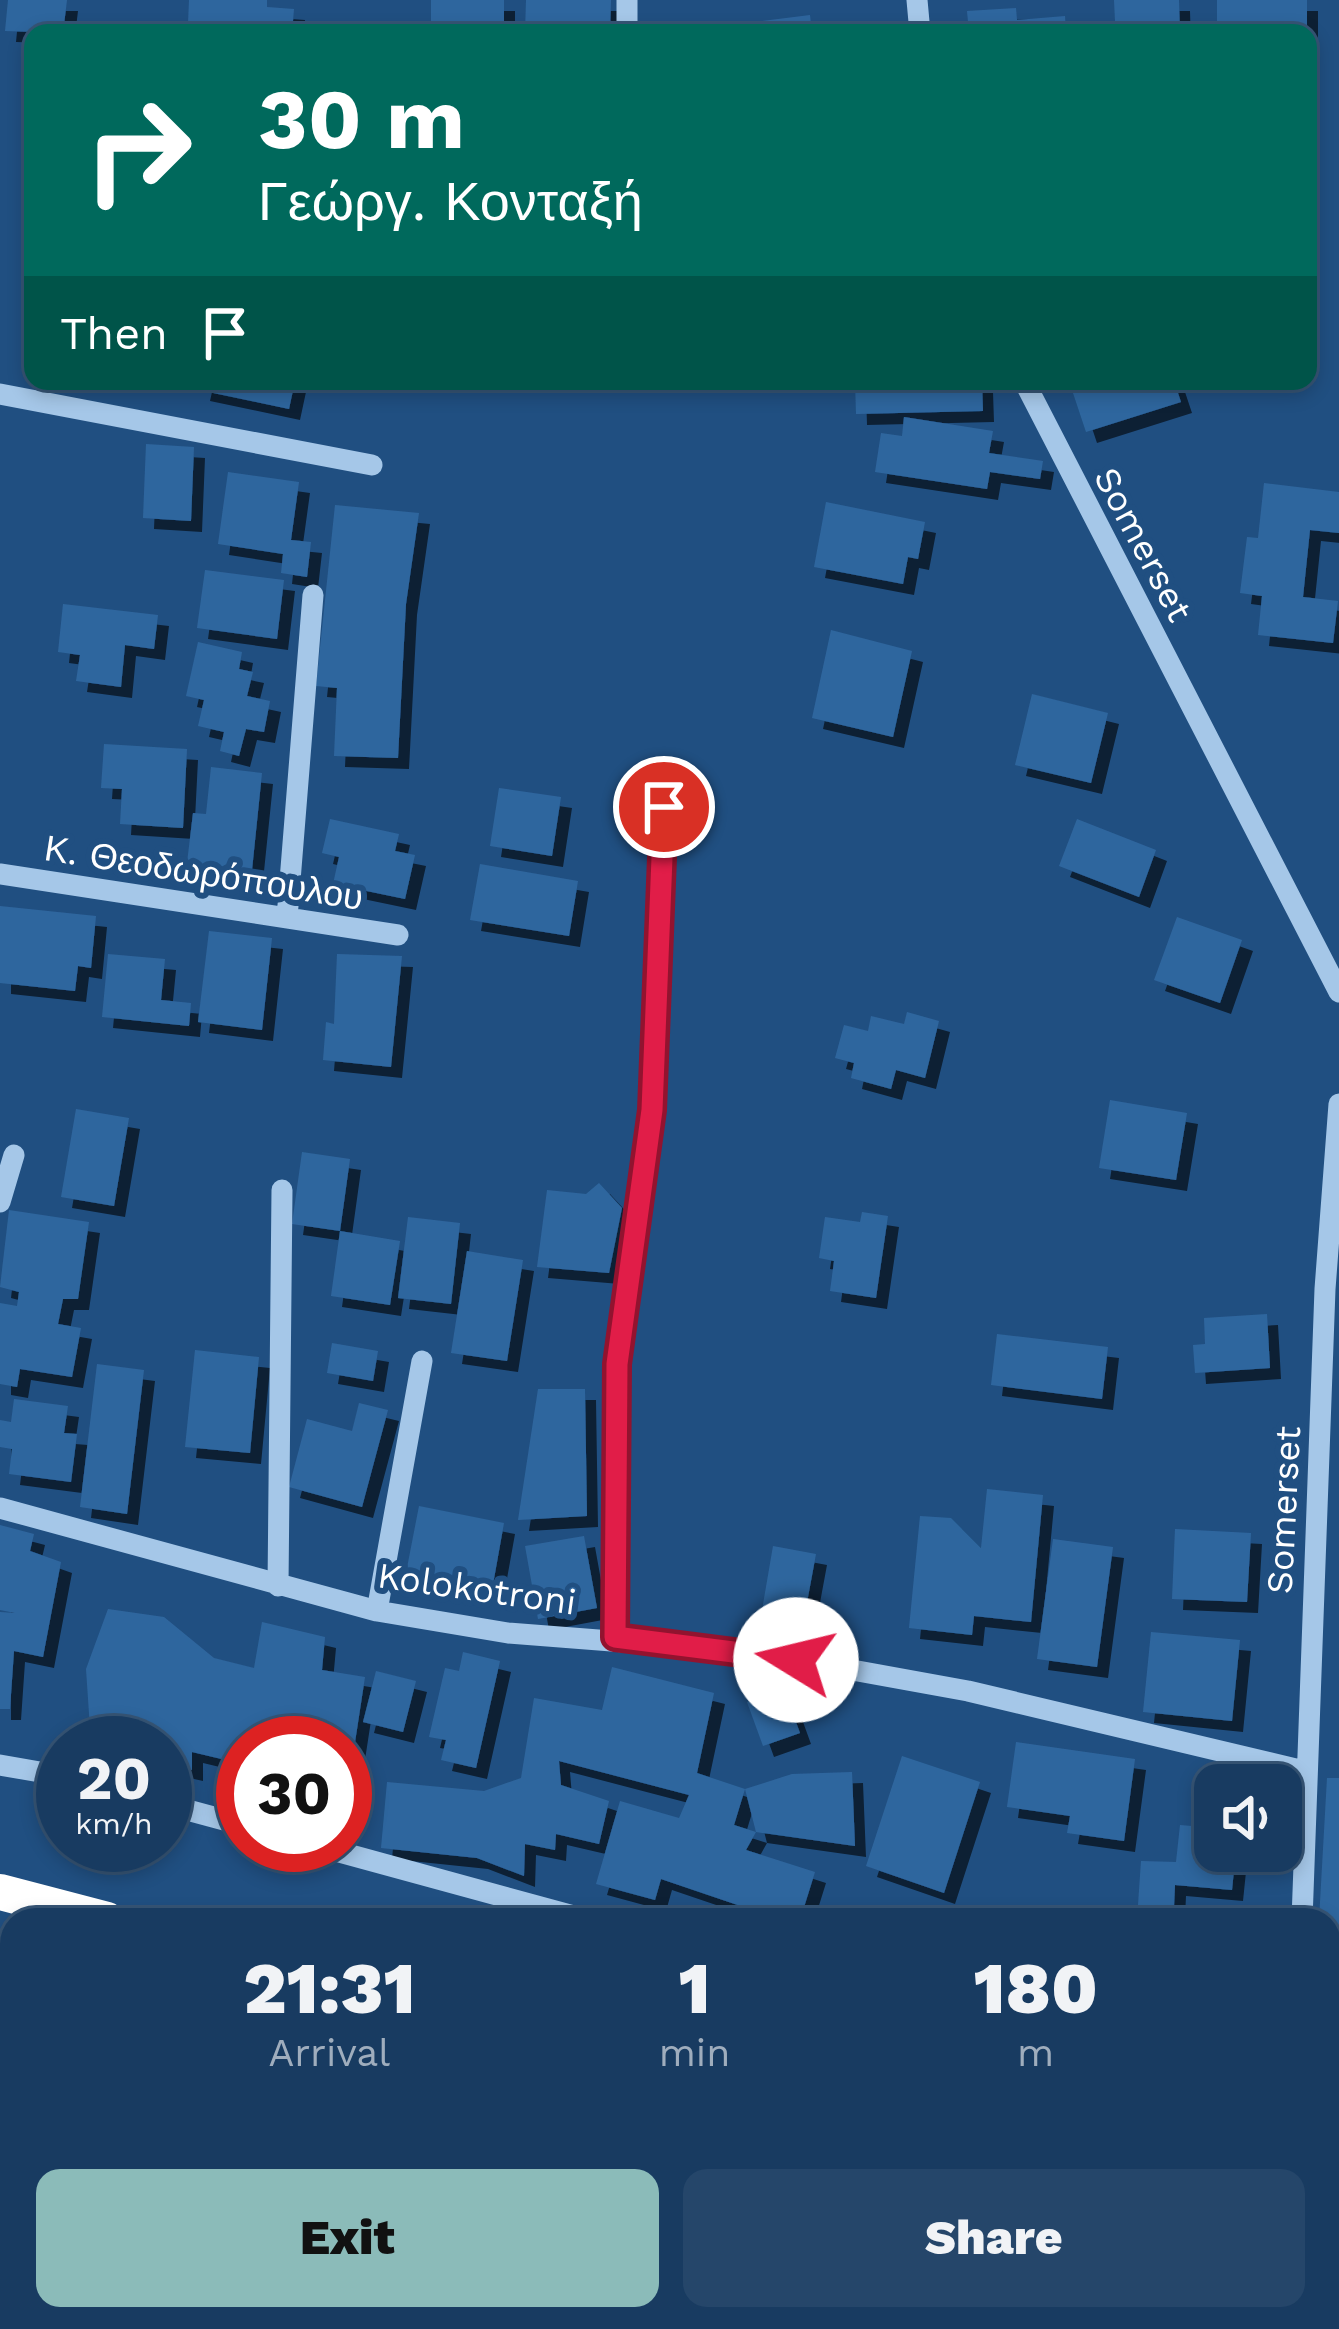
<!DOCTYPE html>
<meta charset="utf-8">
<style>
body{margin:0;font-family:"Work Sans",sans-serif;background:#25466a;color:#f1f3f6;height:100vh;display:flex;flex-direction:column;font-size:45px;white-space:nowrap}
*{box-sizing:border-box;margin:0}
p{font-size:39px;color:#9fadbd}
.icon{flex:none;width:66px;height:66px;fill:none;stroke:currentColor;stroke-width:2;stroke-linecap:round;stroke-linejoin:round}
.map{position:relative;flex:1;overflow:hidden}
.details{position:absolute;left:0px;top:1908px;width:1341px;height:423px;display:flex;flex-direction:column;background:#183b61;border-radius:36px 36px 0 0;box-shadow:0 6px 18px #0003,0 0 0 3px #365576}
.details>*{flex:none}
.guide{position:absolute;left:24px;top:24px;width:1293px;height:366px;border-radius:24px;box-shadow:0 6px 18px #0003,0 0 0 3px #365576;background:#00695c;color:#fff;overflow:hidden}
.fabs{position:absolute;left:1194px;top:1764px;display:grid;gap:24px}
.fabs a{display:grid;place-items:center;width:108px;height:108px;border-radius:24px;background:#183b61;box-shadow:0 6px 18px #0003,0 0 0 3px #365576;font-size:60px}
.speed{position:absolute;left:36px;top:1716px;display:flex;gap:24px;font-size:60px;font-weight:700;text-align:center}
.speed>*{display:grid;place-content:center;width:156px;height:156px;border-radius:50%;background:#183b61;box-shadow:0 6px 18px #0003,0 0 0 3px #365576;line-height:1}
.speed small{font-size:30px;font-weight:400}
.speed .limit{border:18px solid #d22;background:#fff;color:#111}
.pin{position:absolute;display:grid;place-items:center;width:102px;height:102px;color:#fff;margin:-51px;border:6px solid #fff;border-radius:50%;box-shadow:0 3px 12px #0007}
.me{position:absolute;width:132px;margin:-66px;rotate:279deg;stroke-linejoin:round;filter:drop-shadow(0 0 9px #0008)}
.turn{display:flex;align-items:center;gap:42px;height:252px;padding:0 36px;font-size:54px}
.turn .icon{width:156px;height:156px;stroke-width:2.5}
.turn b{display:block;font-size:84px;line-height:102px}
.then{display:flex;align-items:center;height:114px;padding:0 36px;background:#0003;gap:24px;font-size:45px}
.eta{display:flex;justify-content:space-evenly;align-items:center;height:204px;text-align:center}
.eta b{font-size:72px;font-weight:800;line-height:84px}
.button{display:flex;gap:24px;margin-top:auto;padding:24px 36px}
.button a{flex:1;height:138px;border-radius:24px;background:#8bbbb9;color:#111;font-size:48px;font-weight:800;line-height:138px;text-align:center}
.button a+a{background:#25466a;color:#f1f3f6}
.map>svg:first-child{display:block}
</style>
<div class="map">
<svg width="1339" height="2329" viewBox="0 0 1339 2329">
<defs>
<filter id="shadow"><feDropShadow dx="11" dy="11" stdDeviation="0" flood-color="#0009"/></filter>
</defs>
<rect width="100%" height="100%" fill="#204f81"/>
<!-- building -->
<path fill="#2f669e" fill-rule="evenodd" filter="url(#shadow)" d="M8,0H67L63,33L5,31Z
M189,0H267V7L294,9L292,33H209L210,26L188,24Z
M431,0H504V27L510,33H431Z
M526,0H611L610,33H525Z
M1114,0H1179L1180,33H1090V22L1115,21Z
M1217,0H1307V33H1217Z
M1016,8L1017,20L1065,16L1066,33H969L967,11Z
M810,15L812,33H764L762,21Z
M326,22L423,26V33H326Z
M201,381H295L289,409L199,390Z
M855,381H982L983,411L856,414Z
M1069,381H1174L1181,402L1086,432Z
M904,417L993,431L989,453L1043,461L1040,479L990,472L987,489L875,472L881,433L902,436Z
M146,444L194,447L191,521L143,518Z
M228,472L299,482L291,540L311,542L307,577L281,573L283,554L218,544Z
M1264,483L1339,492V533L1310,530L1303,597L1338,601L1333,643L1258,635L1262,596L1240,593L1247,537L1258,538Z
M826,502L925,522L918,559L908,557L903,584L814,567Z
M335,505L419,513L406,604L398,758L334,756L337,688L316,686Z
M205,570L284,580L277,639L197,628Z
M63,604L158,615L154,649L125,645L121,687L76,681L80,655L58,652Z
M831,630L912,651L893,737L812,718Z
M198,642L242,652L239,669L253,672L247,696L270,701L264,732L246,729L239,756L220,751L224,732L198,726L204,700L186,696Z
M1032,694L1108,713L1091,783L1015,765Z
M104,744L187,749L183,828L120,824L122,789L101,788Z
M211,767L262,773L252,870L187,863L193,813L206,814Z
M499,788L561,797L552,856L490,846Z
M330,819L399,834L395,851L415,855L405,899L333,884L339,857L322,853Z
M1077,819L1156,850L1139,897L1059,866Z
M480,864L578,881L569,936L470,920Z
M0,906L96,916L91,968L78,966L75,991L0,983Z
M1177,917L1242,940L1220,1003L1154,980Z
M209,931L272,938L262,1030L198,1022Z
M108,954L165,959L161,1000L191,1003L189,1026L102,1017Z
M337,954L402,956L391,1067L323,1060L326,1022L334,1024Z
M907,1012L939,1021L925,1078L896,1070L891,1089L851,1078L854,1063L835,1058L844,1025L868,1031L871,1016L904,1024Z
M1110,1100L1187,1113L1176,1180L1099,1168Z
M76,1109L129,1118L114,1206L61,1197Z
M302,1152L350,1159L340,1231L292,1224Z
M599,1183L622,1208L609,1273L537,1267L547,1190L586,1194Z
M9,1210L89,1222L78,1299H63L58,1324L81,1328L72,1377L20,1369L17,1387L0,1384V1303L17,1306L19,1292L0,1287Z
M862,1212L888,1216L876,1298L830,1291L834,1261L819,1258L825,1217L860,1222Z
M408,1217L460,1223L451,1304L398,1298Z
M340,1231L400,1241L390,1305L331,1296Z
M467,1251L523,1260L507,1361L451,1353Z
M1267,1314L1270,1368L1195,1373L1193,1345L1205,1344L1204,1318Z
M997,1334L1108,1347L1102,1399L991,1385Z
M332,1343L378,1351L373,1381L327,1373Z
M195,1350L259,1357L250,1453L185,1447Z
M97,1364L144,1370L127,1514L80,1507Z
M538,1389H585L587,1516L518,1520Z
M14,1399L68,1406L64,1433L77,1434L71,1482L9,1474L12,1449L0,1447V1420L11,1422Z
M359,1403L388,1410L362,1507L289,1487L307,1419L352,1431Z
M987,1489L1043,1495L1031,1622L974,1616L972,1635L909,1628L920,1516L951,1518L981,1548Z
M419,1506L504,1523L492,1590L406,1573Z
M0,1525L34,1534L30,1551L61,1562L43,1657L14,1651L10,1709H0V1612L15,1613L0,1610Z
M1175,1529L1251,1533L1247,1602L1172,1599Z
M584,1536L597,1608L538,1619L525,1546Z
M1053,1539L1113,1547L1097,1667L1037,1659Z
M773,1546L816,1554L803,1624L761,1616Z
M108,1609L164,1617L214,1658L254,1668L262,1622L325,1637L322,1670L365,1677L348,1788L345,1743H243V1802L226,1799L234,1762L192,1752V1770L165,1764V1743H91L86,1669Z
M1151,1632L1240,1640L1232,1721L1143,1712Z
M463,1652L500,1661L476,1768L441,1760L446,1740L429,1737L445,1668L459,1671Z
M612,1667L714,1693L697,1773L745,1789L792,1774L852,1772L855,1846L756,1832L746,1850L815,1872L800,1920H782L661,1879L655,1900L596,1884L620,1801L679,1818L689,1795L559,1761L561,1785L609,1801L599,1844L556,1834L555,1850L525,1844L524,1876L477,1858L381,1848L387,1782L484,1791L521,1778L534,1698L602,1710ZM745,1789L756,1832L734,1825Z
M376,1671L416,1681L403,1732L363,1722Z
M784,1689L800,1733L763,1746L747,1702Z
M1016,1742L1135,1759L1124,1841L1067,1833L1070,1816L1007,1807Z
M902,1756L980,1782L944,1893L866,1866Z
M1327,1778H1339V2029H1329V1920H1319Z
M1180,1825L1215,1828V1851H1236L1232,1890L1175,1885L1174,1907L1138,1905L1141,1861L1176,1862Z
M0,2225L12,2228V2320L0,2317Z
M13,2319H222L219,2329H49Z
M246,2319H298L314,2322L312,2329H244Z
M458,2319H749L775,2329H485Z"/>
<g fill="none" stroke-linecap="round" stroke-linejoin="round">
<!-- minor -->
<path stroke="#a5c7e8" stroke-width="21" d="M627,0V33
M917,0L920,33
M1024,381L1339,992
M0,394L372,465
M0,874L398,935
M287,918L313,595
M0,1202L14,1155
M0,1508L377,1611L508,1633L753,1652L968,1691L1304,1771
M278,1586L282,1190
M377,1611L422,1361
M615,1637L617,1364L652,1110L664,807
M0,1765L63,1776
M165,1804L243,1825
M314,1845L588,1920
M1302,1920L1325,1289L1339,1104
M1329,2121L1339,2124
M0,2193L12,2196
M446,2319L476,2329"/>
<!-- highway -->
<path stroke="#fff" stroke-width="36" d="M0,1892L107,1920
M0,1991L12,1994
M1329,2222L1339,2225
M1329,2305L1339,2307
M1064,2319L1085,2329"/>
</g>
<g fill="none" stroke-linecap="round" stroke-linejoin="round">
<!-- route casing -->
<g stroke="#92132f" stroke-width="30">
<path id="route" d="M664,807L652,1110L617,1364L615,1637L796,1660"/>
</g>
<!-- route -->
<use href="#route" stroke="#e11d48" stroke-width="21"/>
</g>
<g text-anchor="middle" stroke-width="12" stroke-linejoin="round" paint-order="stroke">
<!-- street labels -->
<g font-size="36" fill="#fff" stroke="#204f81">
<text transform="translate(1144 544) rotate(62)" y="13">Somerset</text>
<text transform="translate(204 872) rotate(9)" y="13">Κ. Θεοδωρόπουλου</text>
<text transform="translate(1283 1510) rotate(-87)" y="13">Somerset</text>
<text transform="translate(477 1588) rotate(8)" y="13">Kolokotroni</text>
</g>
</g>
</svg>
<div class="fabs">
<a><svg class="icon" aria-label="sound" viewBox="0 0 24 24"><path d="M4 9h4l5-4v14l-5-4H4zM17 9q2 3 0 6"/></svg></a>
</div>
<div class="speed"><div>20<small>km/h</small></div><div class="limit">30</div></div>
<div class="pin" style="left:664px;top:807px;background:#d93025"><svg class="icon" aria-label="arrive" viewBox="0 0 24 24"><path d="M6 21V4h12l-3 4 3 4H6"/></svg></div>
<svg class="me" style="left:796px;top:1660px" viewBox="-20 -20 40 40"><circle r="19" fill="#fff"/><path d="M0-13L10 11 0 6-10 11z" fill="#e11d48"/></svg>
<div class="guide">
<div class="turn"><svg class="icon" aria-label="right" viewBox="0 0 24 24"><path d="M7 20v-9h11M14 6l5 5-5 5"/></svg><div><b>30 m</b>Γεώργ. Κονταξή</div></div>
<div class="then">Then<svg class="icon" aria-label="arrive" viewBox="0 0 24 24"><path d="M6 21V4h12l-3 4 3 4H6"/></svg></div>
</div>
<section class="details">
<div class="eta">
<div><b>21:31</b><p>Arrival</p></div>
<div><b>1</b><p>min</p></div>
<div><b>180</b><p>m</p></div>
</div>
<div class="button"><a>Exit</a><a>Share</a></div>
</section>
</div>
